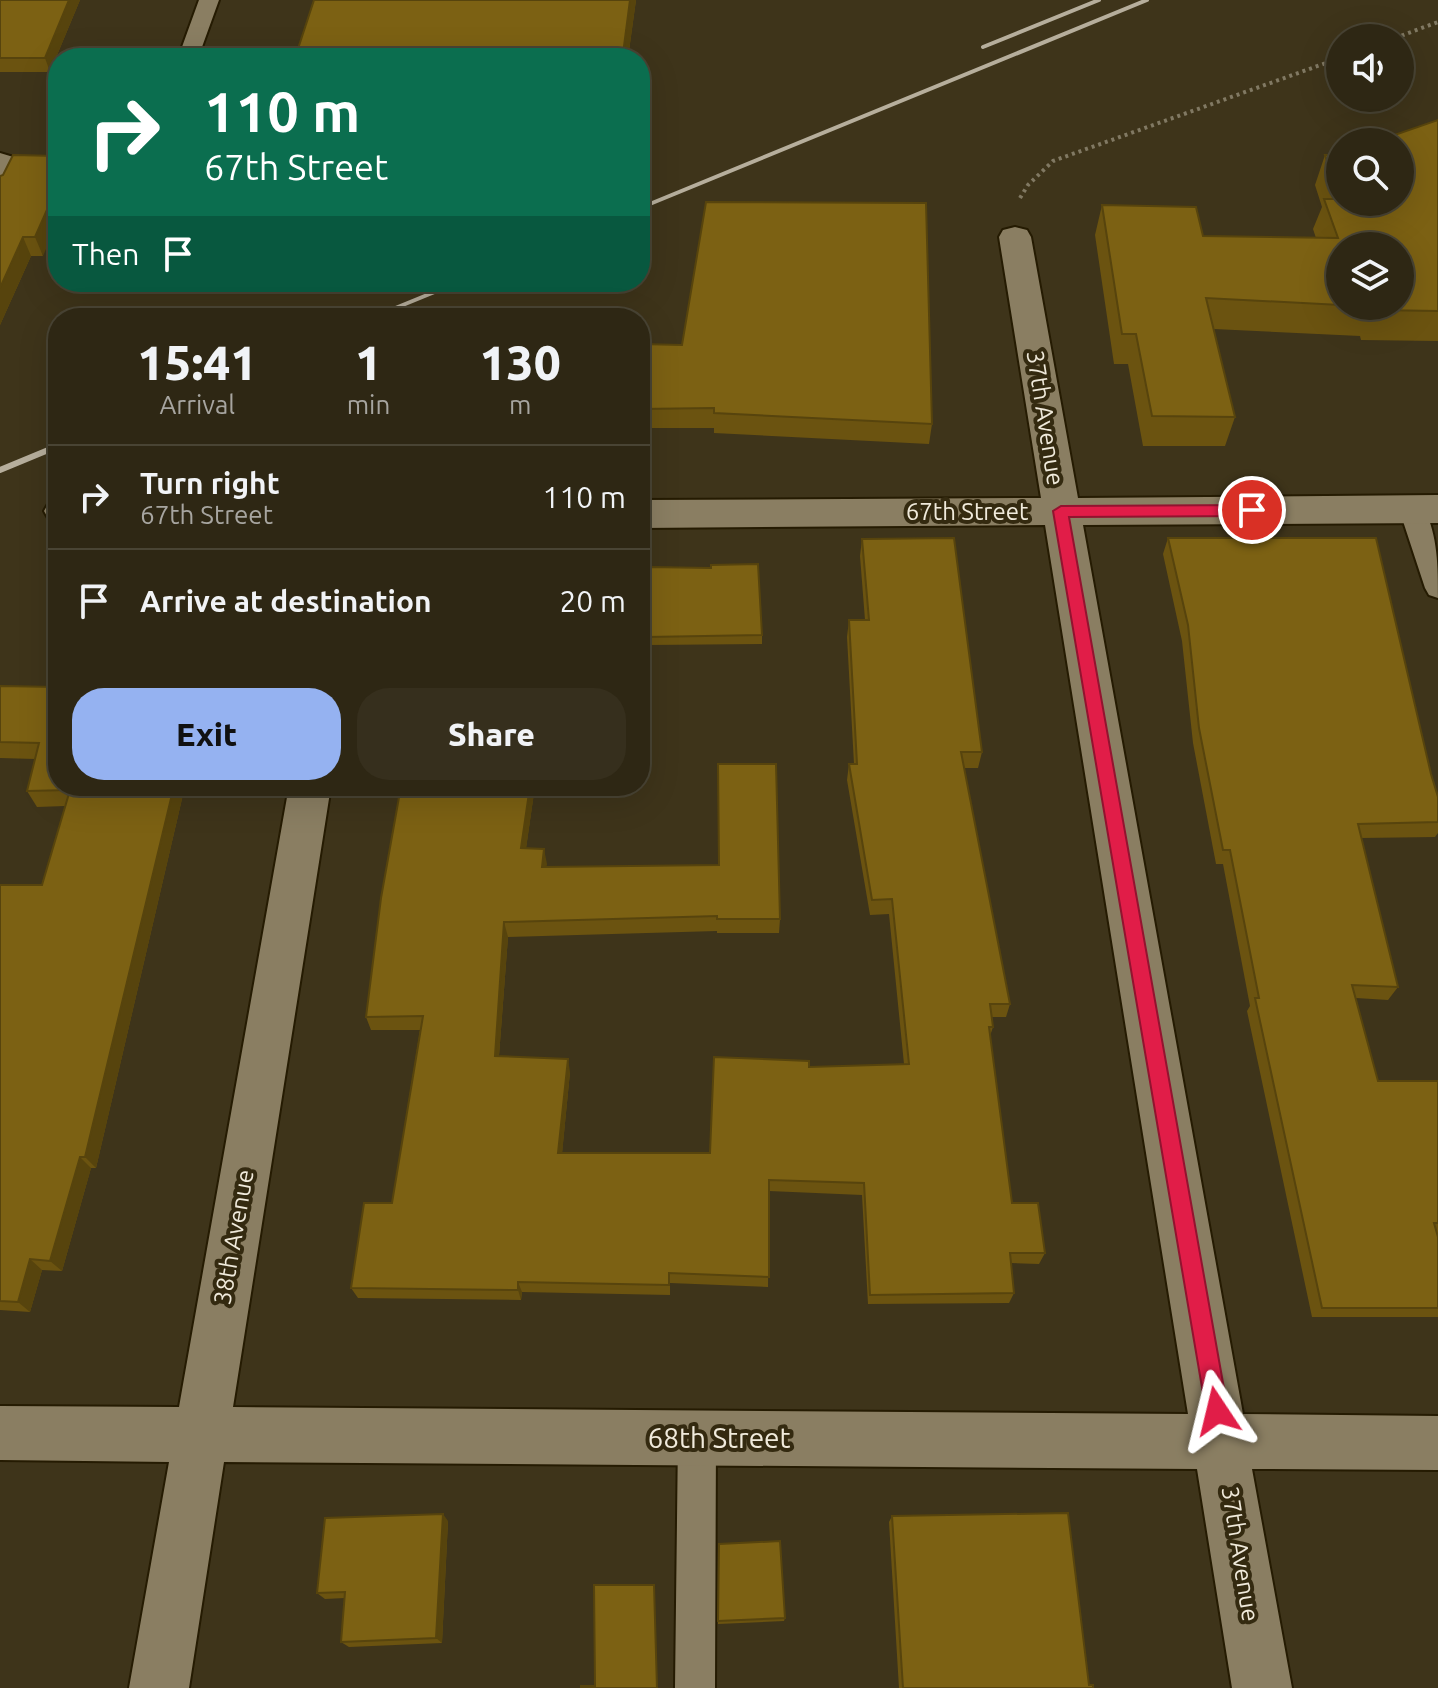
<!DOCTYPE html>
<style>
body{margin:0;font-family:Ubuntu,sans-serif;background:#362f1d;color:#f1f3f6;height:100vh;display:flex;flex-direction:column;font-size:30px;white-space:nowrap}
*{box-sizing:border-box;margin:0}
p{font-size:26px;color:#a7a5a0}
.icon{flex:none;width:44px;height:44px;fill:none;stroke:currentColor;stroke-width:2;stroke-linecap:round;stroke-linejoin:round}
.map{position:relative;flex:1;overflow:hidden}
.drawer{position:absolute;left:48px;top:308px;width:602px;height:488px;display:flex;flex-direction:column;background:#2e2714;border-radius:32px;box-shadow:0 8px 32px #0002,0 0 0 2px #494434}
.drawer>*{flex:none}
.hud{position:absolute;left:48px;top:48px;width:602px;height:244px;border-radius:32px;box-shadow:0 8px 32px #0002,0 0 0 2px #494434;background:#0b6e4f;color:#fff;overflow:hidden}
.tools{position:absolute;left:1326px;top:24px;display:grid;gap:16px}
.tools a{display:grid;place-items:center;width:88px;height:88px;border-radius:50%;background:#2e2714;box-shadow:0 8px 32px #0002,0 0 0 2px #494434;font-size:40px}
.pin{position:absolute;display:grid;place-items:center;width:68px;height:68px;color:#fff;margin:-34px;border:4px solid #fff;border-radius:50%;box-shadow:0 2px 8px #0007}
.me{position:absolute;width:88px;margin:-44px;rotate:350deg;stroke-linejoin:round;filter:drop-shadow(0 0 6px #0008)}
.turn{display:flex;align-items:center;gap:28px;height:168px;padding:0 24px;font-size:36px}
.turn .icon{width:104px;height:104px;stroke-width:2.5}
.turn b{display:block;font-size:56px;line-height:68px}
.then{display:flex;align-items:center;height:76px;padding:0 24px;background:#0003;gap:16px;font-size:30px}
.eta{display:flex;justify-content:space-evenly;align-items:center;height:136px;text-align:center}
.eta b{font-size:48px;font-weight:800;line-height:56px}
.action{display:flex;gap:16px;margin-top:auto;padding:16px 24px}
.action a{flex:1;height:92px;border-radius:32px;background:#95b2f1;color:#111;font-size:32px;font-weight:800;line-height:92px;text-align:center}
.action a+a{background:#362f1d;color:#f1f3f6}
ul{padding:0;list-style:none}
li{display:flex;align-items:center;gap:24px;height:104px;padding:0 24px;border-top:2px solid #494434}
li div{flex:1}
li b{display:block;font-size:30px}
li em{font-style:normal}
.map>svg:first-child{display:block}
</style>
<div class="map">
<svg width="1438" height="1688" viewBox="0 0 1438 1688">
<rect width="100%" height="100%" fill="#3e341a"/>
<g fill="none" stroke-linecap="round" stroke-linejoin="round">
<!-- service casing -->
<g stroke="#251b02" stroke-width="4">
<path id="service" d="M199,0H219L198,58H178Z
M0,153L20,159L23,164L8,192L0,194Z
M1412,500L1421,502C1438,533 1438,564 1438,598L1429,595L1425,588L1399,509L1403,502Z
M58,502V520L48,518L44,511L48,504Z
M697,1418L710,1424L716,1437L715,1688H675L678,1437L684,1424Z"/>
</g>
<!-- minor casing -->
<g stroke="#251b02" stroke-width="4">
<path id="minor" d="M1015,227L1027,230L1031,237L1078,498L1438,495V523L1083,525L1243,1414L1438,1416V1470L1252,1469L1292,1688H1232L1197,1469L224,1462L189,1688H129L169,1462L0,1460V1406L179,1407L289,786H331L233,1407L1188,1414L1045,525L640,528V500L1041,498L999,237L1003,230Z"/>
</g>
<!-- path -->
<path stroke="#817963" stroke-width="4" stroke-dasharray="3 4" stroke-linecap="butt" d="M1395,38L1438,22
M1020,198L1028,185L1053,161L1340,58"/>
<!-- service -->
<use href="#service" fill="#8a7e62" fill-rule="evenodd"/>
<!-- minor -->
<use href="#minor" fill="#8a7e62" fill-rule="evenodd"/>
<!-- rail-far1 -->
<path stroke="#b6ae9c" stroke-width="4" d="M983,47L1099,0
M640,208L1147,0
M371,318L459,282"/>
<!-- rail -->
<path stroke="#b6ae9c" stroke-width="6" d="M0,470L58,446"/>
</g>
<!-- wall -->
<path fill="#6b5310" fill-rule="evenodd" d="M0,0H80L50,72H0Z
M314,0H636L628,58H295Z
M1438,120V341L1361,340L1360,336L1214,329L1235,417L1225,446H1143L1128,364H1114L1095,235L1102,205L1203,236L1316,238L1313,229L1322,207L1315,185L1325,155H1339L1340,151V202L1400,142H1343L1345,137L1386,138ZM1340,246L1400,306H1340Z
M13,155L43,256H31L0,325V176L3,175Z
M640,344L932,424L929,444L714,433V428H640Z
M1168,538L1431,774L1438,797V833L1435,837L1361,838L1398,987L1388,1000L1356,998L1378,1081H1438V1317H1312L1247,1011L1250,1006L1223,864H1216L1193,743L1182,641L1163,554Z
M862,539L982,752L978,768H964L1010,1004L1006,1017H992L993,1027L990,1036L1012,1203L1045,1253L1039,1264L1011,1263L1014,1293L1009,1303L868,1304L862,1195L769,1191L768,1287L670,1283V1295L522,1292L521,1300L358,1298L351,1288L392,1203L420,1030H371L366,1017L401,786H535L526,848L544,849L546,867L780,919L779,933H717V931L508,937L499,1056L570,1072L562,1153H710L809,1067L904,1064L889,914L870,915L847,780L849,764H854L847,637L849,620H865L860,556Z
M711,568L762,635V644L648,645L647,637Z
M0,686L185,786L96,1168H91L62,1271L42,1270L30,1312L0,1310V885H42L65,806L37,807L27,791L35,759L0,758Z
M892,1516L1089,1685L1093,1688H899L889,1522Z
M448,1521L442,1643L349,1647L341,1642L345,1598L325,1599L317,1593Z
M719,1544L785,1618L784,1621L718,1624Z"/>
<!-- shaded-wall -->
<path fill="#57440d" d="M69,0H80L50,72L45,58Z
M630,0H636L628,58H623Z
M58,185V221L43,256L35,237Z
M23,237L31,256L0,325V288Z
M174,786H185L96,1168L85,1157Z
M530,786H535L524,863L521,848Z
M544,849L547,864L545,882L542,867Z
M504,922L508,937L498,1069L495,1056Z
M568,1059L570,1072L561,1165L558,1153Z
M80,1157L91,1168L62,1271L50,1261Z
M30,1259L42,1270L30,1312L18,1302Z
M518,1282L522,1292L521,1300L518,1290Z
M443,1514L448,1521L442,1643L436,1638Z"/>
<!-- building -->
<path fill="#7c6113" stroke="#57440d" stroke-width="2" d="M0,0H69L45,58H0Z
M314,0H630L623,54L532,52L531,58H295Z
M1438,120V311L1374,310L1372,306H1366H1400V246H1340V305L1206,298L1235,417L1152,416L1136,334H1122L1102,205L1196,207L1203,236L1338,238L1324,199H1340V202H1400V142H1347L1345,137L1386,138Z
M13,155L58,156V185L35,237H23L0,288V176L3,175Z
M1325,155H1340V199Z
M706,202L926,203L932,424L714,413V408L640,409V344L682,345Z
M954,538L982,752H961L1010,1004H990L993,1027H989L1012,1203H1038L1045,1253H1010L1014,1293L870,1295L864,1183L769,1180V1277L669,1273V1285L518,1282V1290L351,1288L364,1203H392L423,1016L366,1017L381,898L401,786H530L521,848L544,849L542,867L719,865L718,764H776L780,919H717V916L504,922L495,1056L568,1059L558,1153H710L714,1057L809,1061V1067L909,1064L892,899L872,900L849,764H857L849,620H869L862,539Z
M1168,538H1376L1431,774L1438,797V822L1358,824L1398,987L1352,985L1378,1081H1438V1223H1434L1438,1237V1308H1322L1255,998H1259L1230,850H1223L1199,728L1188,625Z
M758,564L762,635L647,637L649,567L711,568V565Z
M0,686L58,687V786H174L85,1157H80L50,1261L30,1259L18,1302L0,1301V885H42L70,790L27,791L39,743L0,742Z
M1068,1513L1089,1685H1093V1688H903L892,1516Z
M443,1514L436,1638L341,1642L345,1592L317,1593L325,1518Z
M780,1541L785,1618L718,1621L719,1544Z
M594,1585H654L657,1688H581V1686H595Z"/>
<!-- route -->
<path fill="#e11d48" stroke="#92132f" stroke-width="2" d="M1252,505L1260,510L1252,516L1069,517L1228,1411L1225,1419L1217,1422L1209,1419L1206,1411L1053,511L1061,506Z"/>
<g text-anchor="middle" stroke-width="8" stroke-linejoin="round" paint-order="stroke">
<!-- street labels -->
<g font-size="24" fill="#f0eadb" stroke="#342a10">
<text transform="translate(1045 418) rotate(81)" y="8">37th Avenue</text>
<text x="967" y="520">67th Street</text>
<text transform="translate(234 1237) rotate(-80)" y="8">38th Avenue</text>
<text transform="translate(1240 1554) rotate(81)" y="8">37th Avenue</text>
</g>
<!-- near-street labels -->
<g font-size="28" fill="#f0eadb" stroke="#342a10">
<text x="719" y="1448">68th Street</text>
</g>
</g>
</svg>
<div class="tools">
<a><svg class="icon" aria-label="sound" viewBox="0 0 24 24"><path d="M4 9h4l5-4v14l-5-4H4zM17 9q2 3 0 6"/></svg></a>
<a><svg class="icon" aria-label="search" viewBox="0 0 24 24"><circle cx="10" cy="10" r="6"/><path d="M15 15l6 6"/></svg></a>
<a><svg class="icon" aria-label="layers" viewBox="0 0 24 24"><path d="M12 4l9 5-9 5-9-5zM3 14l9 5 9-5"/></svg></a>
</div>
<div class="pin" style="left:1252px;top:510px;background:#d93025"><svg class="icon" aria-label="arrive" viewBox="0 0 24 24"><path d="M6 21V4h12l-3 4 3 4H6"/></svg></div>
<svg class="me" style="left:1217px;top:1411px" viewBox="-20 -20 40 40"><path d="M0-17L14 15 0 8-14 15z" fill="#e11d48" stroke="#fff" stroke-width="4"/></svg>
<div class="hud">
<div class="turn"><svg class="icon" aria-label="right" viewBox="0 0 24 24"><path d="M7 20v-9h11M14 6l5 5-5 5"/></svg><div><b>110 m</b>67th Street</div></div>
<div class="then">Then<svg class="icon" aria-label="arrive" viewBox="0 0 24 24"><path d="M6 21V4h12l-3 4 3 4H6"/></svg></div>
</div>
<section class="drawer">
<div class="eta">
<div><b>15:41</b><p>Arrival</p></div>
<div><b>1</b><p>min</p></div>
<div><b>130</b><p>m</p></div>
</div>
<ul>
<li><svg class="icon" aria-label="right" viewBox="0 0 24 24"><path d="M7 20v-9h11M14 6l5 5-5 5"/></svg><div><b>Turn right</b><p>67th Street</p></div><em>110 m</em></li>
<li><svg class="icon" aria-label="arrive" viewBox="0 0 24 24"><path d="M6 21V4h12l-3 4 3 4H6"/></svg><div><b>Arrive at destination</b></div><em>20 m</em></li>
</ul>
<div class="action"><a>Exit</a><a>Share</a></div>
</section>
</div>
